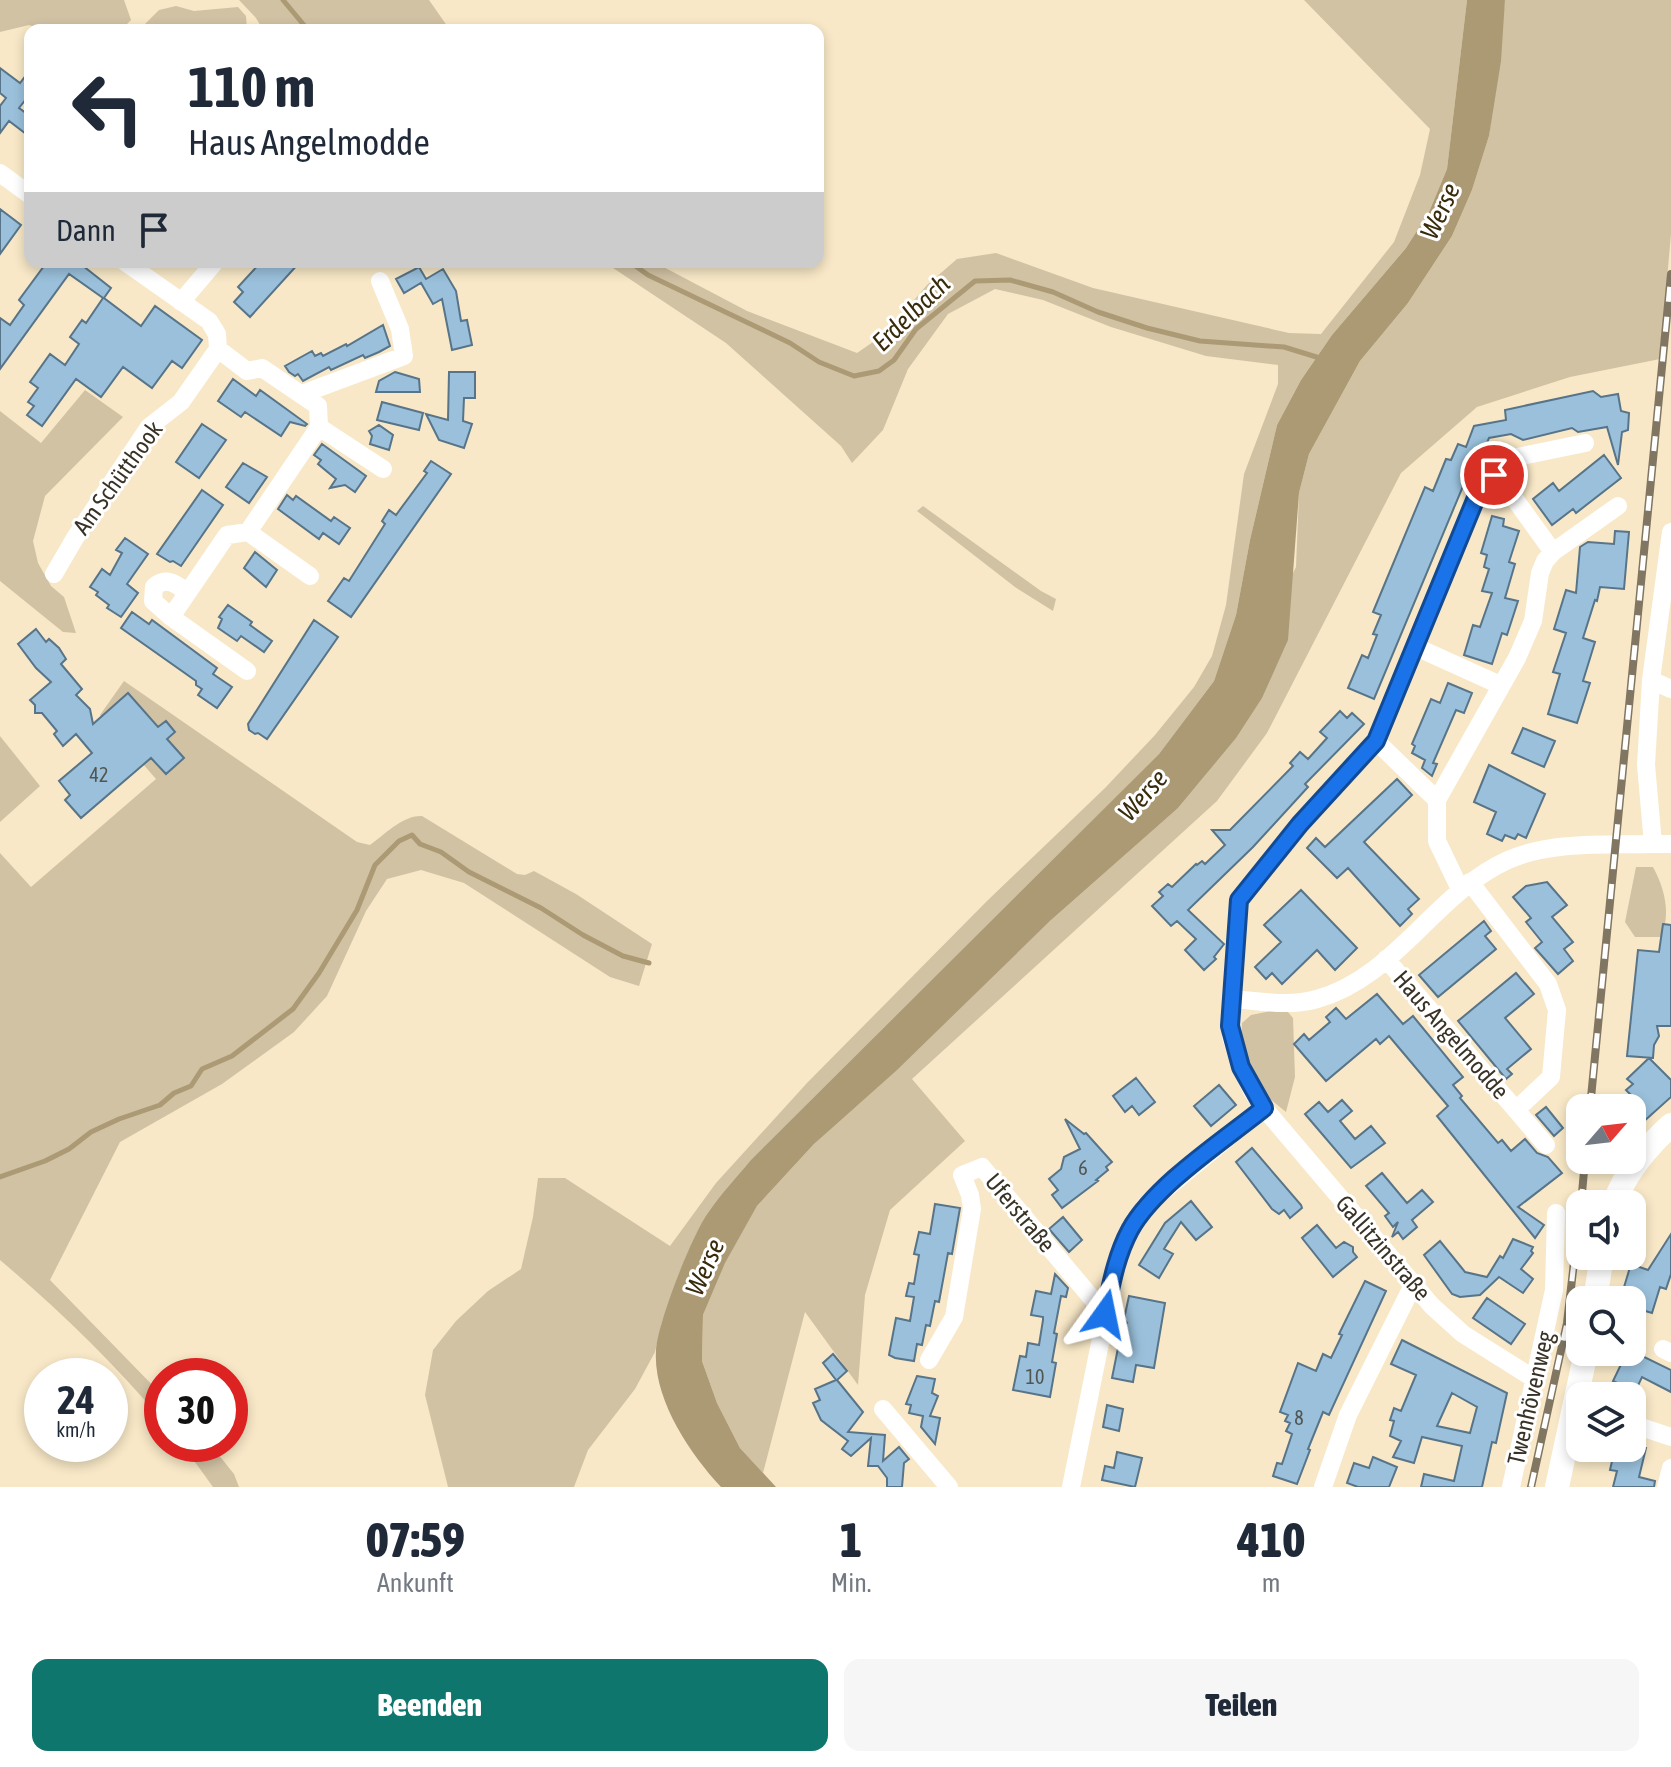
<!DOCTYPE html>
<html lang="de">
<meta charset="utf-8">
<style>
body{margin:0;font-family:"Asap Condensed",sans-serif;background:#f6f6f7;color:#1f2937;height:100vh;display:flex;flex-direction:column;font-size:30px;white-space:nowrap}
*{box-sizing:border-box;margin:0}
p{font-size:26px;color:#747a83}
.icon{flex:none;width:44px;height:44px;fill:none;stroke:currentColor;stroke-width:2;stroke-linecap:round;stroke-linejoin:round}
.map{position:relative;height:1487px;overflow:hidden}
.sheet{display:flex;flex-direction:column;background:#fff;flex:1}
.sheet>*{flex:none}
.top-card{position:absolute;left:24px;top:24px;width:800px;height:244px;border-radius:16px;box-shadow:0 4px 12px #0003;background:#fff;color:#1f2937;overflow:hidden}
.needle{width:52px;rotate:62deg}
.fabs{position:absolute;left:1566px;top:1094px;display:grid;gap:16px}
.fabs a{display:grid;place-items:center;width:80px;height:80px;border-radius:16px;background:#fff;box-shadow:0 4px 12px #0003;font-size:40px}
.speed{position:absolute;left:24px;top:1358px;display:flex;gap:16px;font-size:40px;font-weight:700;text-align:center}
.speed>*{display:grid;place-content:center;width:104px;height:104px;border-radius:50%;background:#fff;box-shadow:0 4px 12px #0003;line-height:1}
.speed small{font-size:20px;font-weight:400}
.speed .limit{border:12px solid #d22;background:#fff;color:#111}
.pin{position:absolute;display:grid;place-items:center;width:68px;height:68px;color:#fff;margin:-34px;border:4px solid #fff;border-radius:50%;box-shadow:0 2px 8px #0007}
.me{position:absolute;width:88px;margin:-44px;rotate:12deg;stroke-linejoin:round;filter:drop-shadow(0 0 6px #0008)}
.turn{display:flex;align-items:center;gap:28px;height:168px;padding:0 32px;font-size:36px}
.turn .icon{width:104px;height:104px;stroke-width:2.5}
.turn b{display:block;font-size:56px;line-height:68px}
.then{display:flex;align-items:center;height:76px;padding:0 32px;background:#0003;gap:16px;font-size:30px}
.eta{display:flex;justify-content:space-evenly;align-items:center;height:136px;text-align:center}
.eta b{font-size:48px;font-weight:800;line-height:56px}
.action{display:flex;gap:16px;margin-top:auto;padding:16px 32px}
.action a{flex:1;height:92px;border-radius:16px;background:#0f766e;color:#fff;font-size:32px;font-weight:800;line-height:92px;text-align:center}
.action a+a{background:#f6f6f7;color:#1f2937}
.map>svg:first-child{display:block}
</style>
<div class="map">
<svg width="1671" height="1487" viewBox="0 0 1671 1487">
<rect width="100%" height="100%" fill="#f8e8c7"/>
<!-- green -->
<path fill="#d1c2a4" d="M0,0H124L131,20L121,30H45L29,25L0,32Z
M239,0H429L450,30H263L256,18Z
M1304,0H1467L1447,169L1429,212L1406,248L1332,335L1301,380L1277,425L1250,540L1236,615L1214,681L1159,754L975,938L689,1250L662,1322L655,1352L635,1389L588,1450L574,1487H448L425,1395L433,1350L456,1321L488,1291L521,1269L533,1217L538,1178H565L670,1246L716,1183L807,1083L987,901L1105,788L1155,735L1194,687L1212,656L1226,605L1244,474L1278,384V365L1206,356L1111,327L1043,300L995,289L948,314L908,369L883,430L852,463L841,446L726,343L604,262H654L747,311L857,353L886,333L927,285L957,259L996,253L1093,288L1289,333L1321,334L1394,242L1420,175L1430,129Z
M1505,0H1671V234L1660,359L1570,377L1477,407L1401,473L1267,733L1217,801L912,1079L965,1141L890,1210L865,1295L858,1385L805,1312L763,1473L740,1448L717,1403L702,1361L703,1315L725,1262L757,1206L814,1144L1050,921L1177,809L1296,567L1299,493L1309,454L1360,361L1408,303L1452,236L1472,190L1489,136Z
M176,6L194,11L238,7L246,16L247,30H139L159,10Z
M85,390L123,417L45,496L33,541L38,563L51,586L64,597L76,633L63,632L0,581V411L41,443Z
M923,506L1041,591L1056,599L1053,611L1015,587L917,511Z
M124,681L357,842L370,845C384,835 403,815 422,816L517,874L525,875L534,871L576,894L652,944L639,986L610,977L464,883L421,870L387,879L366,911L327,996L294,1032L222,1084L120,1142L50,1280L162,1395V1420C113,1362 58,1309 0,1260V853L31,887L156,779L100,715Z
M0,736L40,786L0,822Z
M1636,867H1653C1665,889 1671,914 1661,937H1635L1625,922Z
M1271,1011H1287L1293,1018L1295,1077L1286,1112L1270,1099L1256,1076L1241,1046L1242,1023L1251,1015Z
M182,1444H210L234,1474L239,1487H213Z"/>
<!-- water -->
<path fill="#ac9a75" d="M1467,0H1505L1501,61L1489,136L1472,190L1452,236L1408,303L1360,361L1309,454L1299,493L1288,640L1262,698L1236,738L1177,809L1050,921L897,1070L814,1144L757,1206L725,1263L703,1315L702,1361L717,1403L740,1448L776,1487H721C690,1454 653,1399 656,1351C657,1324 692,1235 708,1213C721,1194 737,1177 751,1160L1159,754L1214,681L1236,615L1250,540L1277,425L1301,380L1332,335L1406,248L1429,212L1447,169Z"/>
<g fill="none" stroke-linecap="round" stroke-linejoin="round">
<!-- stream -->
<path stroke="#ac9a75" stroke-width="5" d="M283,0L308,30
M630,262L648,275L790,343L819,362L854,376L879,371L894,360L916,329L975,281L1010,280L1053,292L1098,312L1147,328L1200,341L1284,347L1323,359
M0,1177L45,1161L69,1149L91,1132L119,1119L160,1105L174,1093L191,1086L202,1069L232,1056L293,1009L319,973L357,910L375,865L399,841L412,835L420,844L441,852L469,872L541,908L583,935L623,956L649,963"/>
</g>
<!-- building -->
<path fill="#9ac0db" stroke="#577489" stroke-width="2" fill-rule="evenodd" d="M0,68L20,83L30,70V94L19,108L30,116V137L9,121L0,133V106L6,98L0,93Z
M0,209L21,225L0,254Z
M47,262H78L111,288L104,298L141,326L155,306L202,340L182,368L172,361L152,388L123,367L101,397L76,379L42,426L27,415L34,406L28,402L38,388L30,382L50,354L65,365L79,344L70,337L82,320L86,323L103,298L69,274L0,369V318L10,325L24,305L19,300Z
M261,262H300L250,317L234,302L243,292L238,287Z
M419,267L426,279L443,269L456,291L461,321L467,320L472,345L452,350L442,299L433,304L421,283L404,293L396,279Z
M383,325L390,346L379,352L365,358L363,355L331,370L329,367L303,381L298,374L295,376L289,372L285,366L312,351L315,356L321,353L323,356L346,344L347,346Z
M395,372L419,379L420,392H376L379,381Z
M449,372H475V398H464L463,421L472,424L464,448L439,440L426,414L448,420Z
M233,379L256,396L260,390L307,424L305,426L290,422L281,436L245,412L241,417L218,401Z
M1593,391L1601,397L1618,394L1621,411L1629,413L1628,430L1622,432L1618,465L1607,427L1578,432L1572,428L1523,440L1511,434L1489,438L1471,481L1466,479L1374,699L1348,688L1362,655L1368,658L1377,635L1373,634L1381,615L1373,612L1425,487L1433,491L1446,459L1451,460L1458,444L1466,447L1474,426L1506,420L1505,410Z
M382,402L423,413L419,430L377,420Z
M202,424L226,440L199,478L176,462Z
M379,425L393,435L389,450L370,444L372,436L369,431Z
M322,444L366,476L355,492L345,485L330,488L336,479L318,464L321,460L314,455Z
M1604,455L1621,478L1576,513L1573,509L1552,525L1533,499L1553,483L1559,491Z
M431,461L451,474L351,617L328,601L344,578L349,581L385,524L382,521L389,510L396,515L427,473L424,471Z
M243,463L267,477L249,503L226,487Z
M202,490L223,505L181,566L173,561L170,562L157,554Z
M287,495L293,500L296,496L331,521L334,517L350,528L339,544L323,533L319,539L278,509Z
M1492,516L1504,519L1503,526L1519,531L1509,562L1515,564L1505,598L1518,601L1507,635L1502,633L1492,664L1464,655L1473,625L1480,627L1492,593L1482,591L1489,569L1484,567L1487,555L1481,553Z
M1615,531L1629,532L1624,589L1600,587L1597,601L1595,600L1583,638L1595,642L1583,681L1590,683L1577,723L1548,714L1560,674L1553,672L1566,633L1554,629L1566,590L1576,593L1580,547L1588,542L1614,544Z
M125,538L148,554L127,584L138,593L121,617L107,608L109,605L96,595L98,592L90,587L102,569L110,575L122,553L116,550Z
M255,552L277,570L266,587L244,568Z
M228,605L252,622L250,625L272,641L264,652L241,636L237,641L218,628L222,619L219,617Z
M132,612L149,624L152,620L217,668L213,674L232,687L217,708L198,695L202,689L196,685V681L121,628Z
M314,620L338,637L267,739L258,733L255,734L249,730L248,724Z
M36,629L46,642L49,639L59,648L66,659L61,664L82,689L76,695L90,709L93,724L128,693L158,727L166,721L175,732L167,739L184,758L166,774L151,758L81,818L65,800L70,795L59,781L92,753L76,734L63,746L54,734L57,731L42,713H35V705L30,700L51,682L36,668L18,644Z
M1448,683L1472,693L1464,713L1456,710L1433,763L1437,764L1432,776L1422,768L1425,760L1412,753L1415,746L1412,744L1431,699L1440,703Z
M1340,711L1347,718L1352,713L1364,724L1305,784L1308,787L1253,847L1188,910L1224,944L1214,957L1216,959L1204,970L1185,950L1196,939L1177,921L1171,926L1152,906L1163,896L1159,892L1168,884L1172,887L1196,864L1197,865L1202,861L1205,864L1225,845L1212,830H1230L1293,766L1290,763L1300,752L1308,759L1327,738L1320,732Z
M1523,728L1555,741L1544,767L1512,753Z
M1489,765L1545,794L1526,838L1518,834L1515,839L1505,835L1502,841L1487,834L1496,812L1474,802Z
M1397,779L1412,795L1364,842L1419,899L1408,909L1412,914L1400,926L1348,868L1337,878L1307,848L1316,838L1325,847Z
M1547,882L1567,905L1552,917L1573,942L1564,949L1573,961L1558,974L1535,948L1542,942L1526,922L1531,918L1513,897L1526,886Z
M1301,890L1357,948L1335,970L1317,950L1282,984L1272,973L1266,979L1255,967L1281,942L1264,925Z
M1484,921L1491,931L1485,936L1496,949L1438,997L1419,975Z
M1663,924L1671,925V1026H1657L1659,1036L1654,1045L1653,1058L1627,1056L1638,950L1659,952Z
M1516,973L1534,994L1505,1018L1531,1049L1507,1069L1512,1074L1506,1079L1458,1021Z
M1377,994L1403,1024L1413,1016L1463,1077L1453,1085L1462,1096L1460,1098L1498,1143L1502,1140L1511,1151L1525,1139L1537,1153L1548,1157L1562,1173L1518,1207L1544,1225L1535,1238L1437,1116L1448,1106L1389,1036L1380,1044L1376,1039L1326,1081L1294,1044L1304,1034L1309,1040L1330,1022L1326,1017L1336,1008L1346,1019Z
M1649,1058L1671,1080V1097L1632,1132V1108H1617L1631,1095L1626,1090L1633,1084L1627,1079Z
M1136,1078L1155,1102L1139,1115L1132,1106L1125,1112L1113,1096Z
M1219,1085L1236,1105L1211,1126L1194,1106Z
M1342,1100L1352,1111L1340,1121L1355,1139L1371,1126L1385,1143L1351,1168L1305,1114L1319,1102L1328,1112Z
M1546,1107L1563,1128L1554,1136L1536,1115Z
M1065,1119L1084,1134L1086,1133L1112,1162L1106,1167L1108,1170L1096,1180L1098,1181L1062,1208L1052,1195L1058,1190L1049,1179L1061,1169L1064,1157L1080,1149Z
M1252,1148L1301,1205L1302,1208L1290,1218L1284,1210L1279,1214L1272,1209L1236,1162Z
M1382,1173L1407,1203L1422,1190L1433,1202L1412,1220L1417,1227L1403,1239L1398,1232L1392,1237L1398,1222L1393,1227L1385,1216L1389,1213L1366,1186Z
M1191,1201L1212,1227L1196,1240L1181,1222L1164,1249L1173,1254L1159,1278L1139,1265L1165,1223Z
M935,1204L960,1208L952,1254L948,1253L939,1302L935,1301L930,1326L926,1325L922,1345L917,1344L914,1361L895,1358L889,1355L896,1318L910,1321L914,1297L906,1296L909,1283L914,1284L919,1255L914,1254L919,1232L930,1234Z
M1063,1217L1082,1240L1069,1252L1049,1229Z
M1317,1225L1336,1248L1344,1242L1353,1247V1252L1357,1257L1333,1277L1302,1238Z
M1671,1234V1274L1666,1289L1660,1287L1652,1313L1632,1307L1634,1290L1624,1287L1631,1264L1648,1270Z
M1513,1239L1533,1247L1531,1251L1533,1253L1521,1269L1533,1279L1523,1293L1499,1277L1480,1295L1460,1297L1452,1294L1424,1255L1440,1241L1465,1272L1487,1277L1500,1256L1503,1258Z
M1055,1274L1068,1288L1066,1297L1061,1296L1054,1333L1057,1334L1052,1362L1056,1363L1050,1397L1013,1390L1020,1356L1026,1357L1028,1343L1039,1345L1043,1320V1317L1031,1315L1036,1291L1051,1294Z
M1365,1281L1386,1291L1329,1415L1323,1412L1308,1449L1310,1450L1297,1484L1273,1476L1277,1463L1282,1464L1292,1434L1286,1431L1290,1423L1285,1421L1288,1415L1280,1412L1298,1363L1316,1371L1323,1354L1331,1358L1342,1335L1339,1334Z
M1129,1296L1165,1303L1154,1368L1136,1365L1133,1382L1112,1378L1122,1328L1127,1323L1124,1319Z
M1487,1298L1525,1324L1511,1344L1473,1318Z
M1402,1340L1507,1393L1496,1443L1492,1442L1482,1487H1421L1424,1474L1454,1481L1462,1446L1422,1437L1414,1463L1393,1457L1401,1441L1390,1436L1394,1421L1390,1420L1394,1408L1401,1411L1416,1375L1391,1364ZM1452,1393L1477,1407L1470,1433L1437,1426Z
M1627,1352H1634L1671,1370V1392L1642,1377L1635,1392L1613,1381Z
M833,1354L847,1371L837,1380L863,1412L848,1432L885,1435L883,1461L899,1447L909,1459L904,1463L902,1487H887V1478L878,1466H868L871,1438L851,1456L842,1449L848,1441L821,1420L813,1403L820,1400L815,1389L836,1380L823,1363Z
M917,1376L935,1379L932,1393L938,1396L930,1416L940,1418L935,1444L921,1427L923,1416L909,1413L911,1405L906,1404Z
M1107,1405L1123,1409L1119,1431L1103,1427Z
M1632,1445L1646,1448L1639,1477L1655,1481L1654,1487H1613L1617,1471L1610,1470L1615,1448H1632Z
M1117,1452L1142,1458L1135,1487L1102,1480L1105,1466L1114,1468Z
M1373,1457L1397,1467L1389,1487H1358L1347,1483L1354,1463L1369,1468Z"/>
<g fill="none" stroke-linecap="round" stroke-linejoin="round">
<!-- street -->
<path stroke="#fff" stroke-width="18" d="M0,173L30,195
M181,302L215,262
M218,349L247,371L262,368L318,406L319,427L248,532L227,535L171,617L247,671
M302,394L404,356L400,329L380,281
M319,427L383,469
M1494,475L1509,491L1553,552
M248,532L310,576
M1671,532L1651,680L1646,765L1653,844H1671
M54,574L75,538L149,427L181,402L218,349L217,334L209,321L125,262
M171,617L153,601L154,587C166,576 176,584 187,592
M1416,647L1500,685
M1651,680L1671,689
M1376,741L1437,800
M1460,889L1437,841V800L1517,658L1533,621L1540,573L1545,561L1553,552L1618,506
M1386,959L1516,1110L1551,1077L1557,1010L1548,984L1470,882
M1232,999L1239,900L1300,824L1376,741L1478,493L1508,459L1585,443
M1516,1110L1546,1145
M1663,1349L1671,1353
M929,1360L954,1317L972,1209L970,1195L962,1175L982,1167L1105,1314
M1536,1380L1463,1334L1432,1306L1264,1108L1252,1091L1241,1067L1231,1037L1232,999C1260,1001 1290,1007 1317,999C1396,977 1435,893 1508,860C1551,841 1607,845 1653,844
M883,1409L949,1487
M1632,1424L1671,1437
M1071,1487L1116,1264L1129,1231L1145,1206L1264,1108
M1323,1487L1348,1415L1413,1285
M1511,1487L1554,1290L1556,1213
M1666,1487L1671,1468"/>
<!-- secondary -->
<path stroke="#fff" stroke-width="24" d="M1614,1204C1625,1172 1647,1147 1671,1125
M1595,1300L1602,1256
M1557,1487L1586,1352"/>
<!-- rail casing -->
<g stroke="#807662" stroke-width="8">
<path id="rail" d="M1590,1108L1671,274
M1581,1204L1585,1160
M1531,1487L1567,1323L1580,1210"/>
</g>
<!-- rail -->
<use href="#rail" stroke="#fff" stroke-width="5" stroke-dasharray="15" stroke-linecap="butt"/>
</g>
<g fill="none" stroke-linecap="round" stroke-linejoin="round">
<!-- route casing -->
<g stroke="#114b97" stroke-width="20">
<path id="route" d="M1105,1314C1111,1285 1116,1256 1130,1230C1155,1185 1223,1141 1264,1108L1241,1067L1230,1026L1239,900L1300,824L1376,741L1478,493L1494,475"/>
</g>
<!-- route -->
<use href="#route" stroke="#1a73e8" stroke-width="14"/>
</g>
<g text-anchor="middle" stroke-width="6" stroke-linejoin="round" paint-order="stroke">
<!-- number labels -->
<g font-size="20" fill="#515653">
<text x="99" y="782">42</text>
<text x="1083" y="1175">6</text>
<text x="1035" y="1384">10</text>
<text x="1299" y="1425">8</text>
</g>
<!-- street labels -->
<g font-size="24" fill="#393226" stroke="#fff">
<text transform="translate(118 478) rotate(-54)" y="8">Am Schütthook</text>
<text transform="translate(1451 1035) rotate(49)" y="8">Haus Angelmodde</text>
<text transform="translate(1020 1213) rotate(50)" y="8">Uferstraße</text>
<text transform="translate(1383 1248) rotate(49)" y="8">Gallitzinstraße</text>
<text transform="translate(1531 1398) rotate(-77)" y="8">Twenhövenweg</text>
</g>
<!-- water labels -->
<g font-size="26" font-style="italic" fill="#392b0b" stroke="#fff">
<text transform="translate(1440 211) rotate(-65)" y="9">Werse</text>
<text transform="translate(911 313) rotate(-44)" y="9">Erdelbach</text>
<text transform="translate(1143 795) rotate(-48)" y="9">Werse</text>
<text transform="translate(705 1267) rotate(-66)" y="9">Werse</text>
</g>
</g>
</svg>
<div class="fabs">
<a><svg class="needle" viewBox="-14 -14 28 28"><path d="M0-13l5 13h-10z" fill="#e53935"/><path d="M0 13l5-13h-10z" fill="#747a83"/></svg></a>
<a><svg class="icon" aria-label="sound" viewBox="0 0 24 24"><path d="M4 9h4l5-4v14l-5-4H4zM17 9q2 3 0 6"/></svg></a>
<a><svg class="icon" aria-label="search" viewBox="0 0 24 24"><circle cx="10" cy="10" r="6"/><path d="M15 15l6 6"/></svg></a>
<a><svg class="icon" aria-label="layers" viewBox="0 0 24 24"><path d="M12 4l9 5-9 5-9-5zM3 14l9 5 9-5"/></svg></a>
</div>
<div class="speed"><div>24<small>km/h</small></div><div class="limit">30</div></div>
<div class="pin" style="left:1494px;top:475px;background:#d93025"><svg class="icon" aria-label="arrive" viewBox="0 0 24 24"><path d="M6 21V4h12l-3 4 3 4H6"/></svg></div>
<svg class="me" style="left:1105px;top:1314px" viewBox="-20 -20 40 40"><path d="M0-17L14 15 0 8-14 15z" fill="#1a73e8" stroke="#fff" stroke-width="4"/></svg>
<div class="top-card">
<div class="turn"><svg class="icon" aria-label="left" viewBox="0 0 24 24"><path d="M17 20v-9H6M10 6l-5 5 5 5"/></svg><div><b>110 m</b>Haus Angelmodde</div></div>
<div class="then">Dann<svg class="icon" aria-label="arrive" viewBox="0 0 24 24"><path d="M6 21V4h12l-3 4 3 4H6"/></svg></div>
</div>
</div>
<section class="sheet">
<div class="eta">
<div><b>07:59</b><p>Ankunft</p></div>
<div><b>1</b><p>Min.</p></div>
<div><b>410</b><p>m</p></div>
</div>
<div class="action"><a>Beenden</a><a>Teilen</a></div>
</section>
